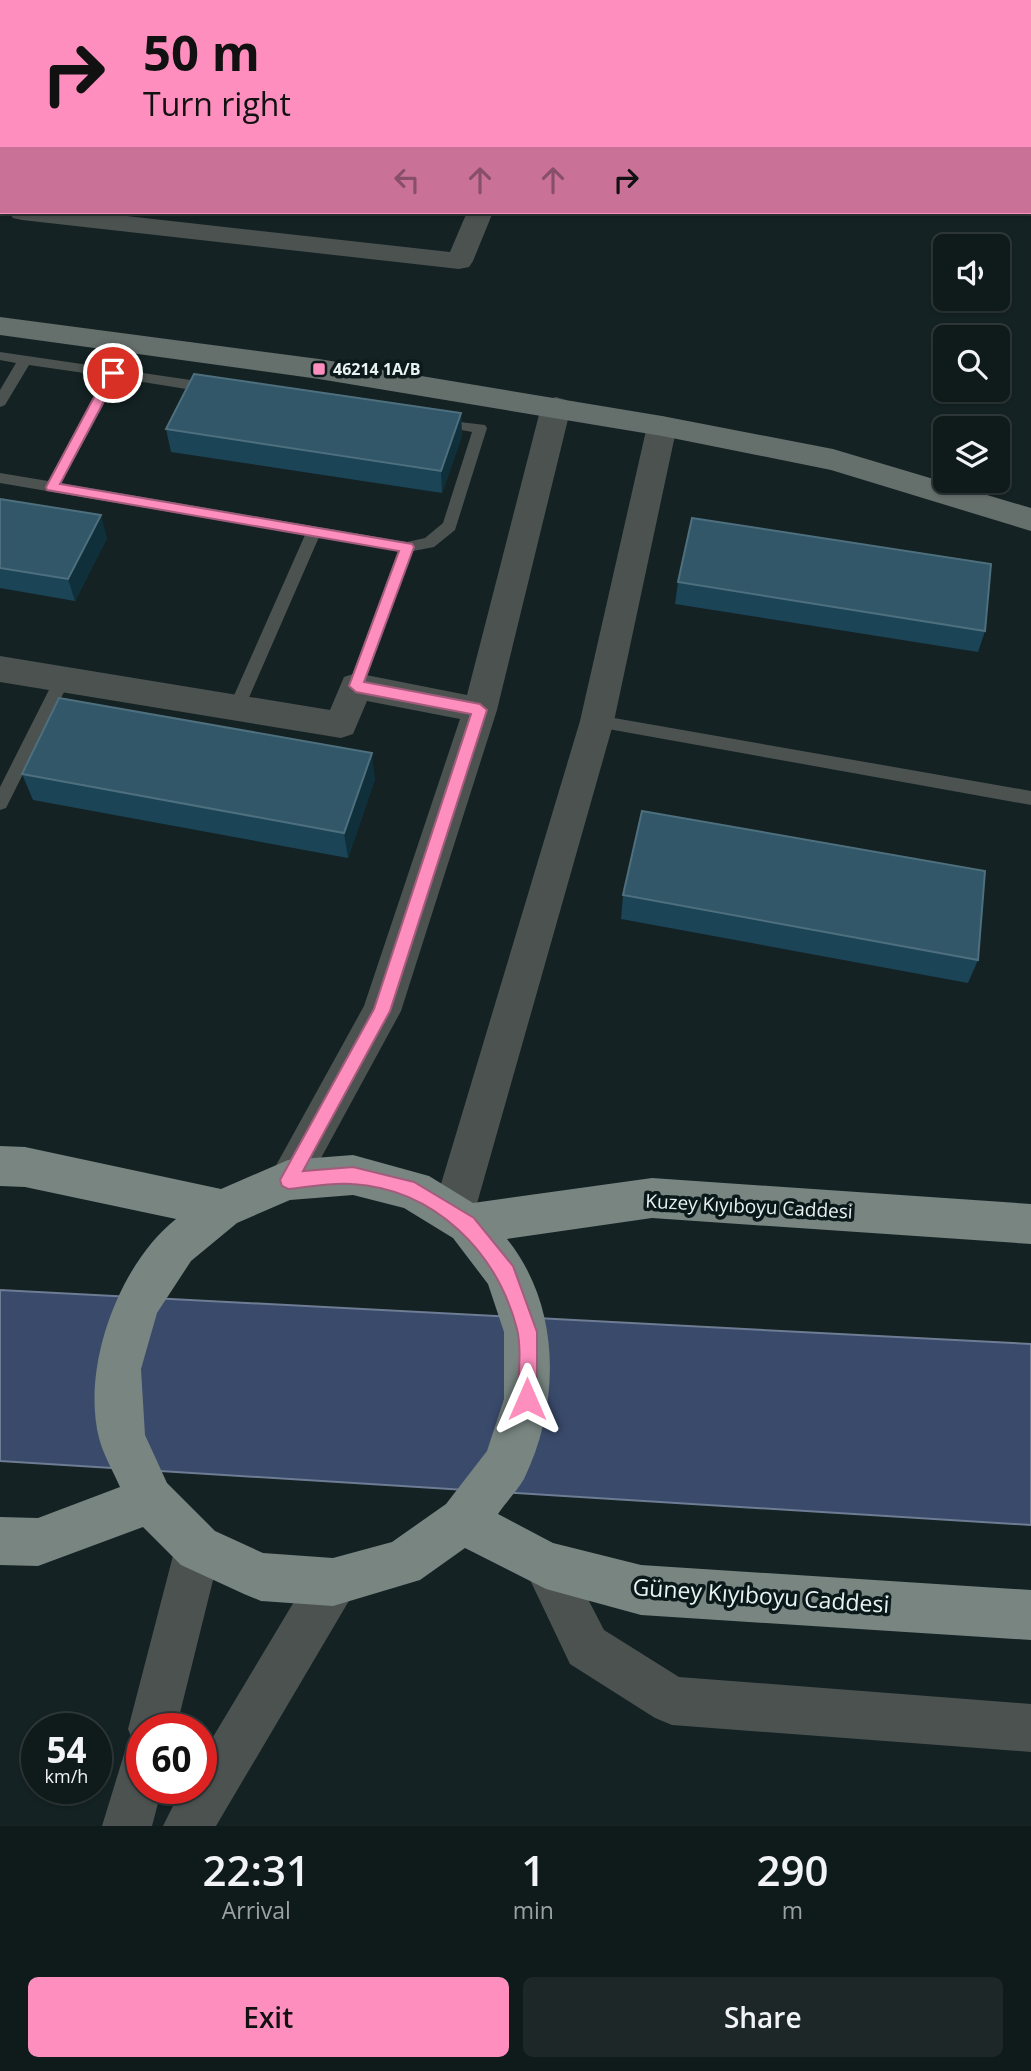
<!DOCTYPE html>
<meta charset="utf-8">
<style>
body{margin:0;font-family:"Open Sans",sans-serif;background:#1d2728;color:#f1f3f6;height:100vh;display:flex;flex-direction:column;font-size:26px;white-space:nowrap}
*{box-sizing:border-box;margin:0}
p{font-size:23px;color:#9ba1a3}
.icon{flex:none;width:38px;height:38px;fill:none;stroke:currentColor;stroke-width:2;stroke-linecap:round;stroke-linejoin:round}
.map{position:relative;height:1826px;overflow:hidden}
.sheet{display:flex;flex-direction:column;background:#0f1a1b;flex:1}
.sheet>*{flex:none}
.top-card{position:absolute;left:0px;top:0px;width:1032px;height:214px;box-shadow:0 2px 5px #0004,0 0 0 2px #2f383a;background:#fd8ebe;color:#111;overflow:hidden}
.fabs{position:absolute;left:933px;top:234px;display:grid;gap:14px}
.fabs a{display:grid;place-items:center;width:77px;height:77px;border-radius:10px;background:#0f1a1b;box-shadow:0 2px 5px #0004,0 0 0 2px #2f383a;font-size:35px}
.speed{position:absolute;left:21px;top:1713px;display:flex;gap:14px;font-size:35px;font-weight:700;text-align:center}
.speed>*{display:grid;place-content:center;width:91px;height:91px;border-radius:50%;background:#0f1a1b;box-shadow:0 2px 5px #0004,0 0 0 2px #2f383a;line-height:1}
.speed small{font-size:18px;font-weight:400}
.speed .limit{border:10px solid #d22;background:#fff;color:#111}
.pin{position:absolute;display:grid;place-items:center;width:60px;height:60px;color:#fff;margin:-30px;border:4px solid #fff;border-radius:50%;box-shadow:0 2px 7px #0007}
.me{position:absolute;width:77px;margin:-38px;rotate:0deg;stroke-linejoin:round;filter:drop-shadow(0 0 5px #0008)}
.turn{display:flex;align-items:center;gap:24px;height:147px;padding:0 28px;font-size:32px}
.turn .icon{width:91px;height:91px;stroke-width:2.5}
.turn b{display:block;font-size:49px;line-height:60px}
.lanes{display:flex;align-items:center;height:66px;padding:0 28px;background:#0003;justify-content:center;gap:35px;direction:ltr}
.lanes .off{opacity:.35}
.eta{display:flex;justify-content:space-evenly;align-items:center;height:119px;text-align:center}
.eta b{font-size:42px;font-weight:600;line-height:49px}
.button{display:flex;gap:14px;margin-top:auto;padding:14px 28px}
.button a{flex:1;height:80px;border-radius:10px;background:#fd8ebe;color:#111;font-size:28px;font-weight:600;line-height:80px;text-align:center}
.button a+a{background:#1d2728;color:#f1f3f6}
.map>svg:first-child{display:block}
</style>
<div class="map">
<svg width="1031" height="1826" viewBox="0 0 1031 1826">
<rect width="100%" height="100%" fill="#142224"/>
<!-- water -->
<path fill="#3a4a6b" stroke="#6e7c94" stroke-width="2" d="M0,1290L1031,1344V1525L0,1461Z"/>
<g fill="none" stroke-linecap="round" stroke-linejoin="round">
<!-- lane -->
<path fill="#4c5250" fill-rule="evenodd" d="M0,352L211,383L218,388L211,393L118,378L61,483L407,542L425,538L443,523L472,432L435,425V419L485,425L487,428L455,530L434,547L413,551L362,690H350L348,686L398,551L319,537L244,709L236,715L230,713L228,709L305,535L0,483V473L48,481L105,376L29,365L5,405L0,407V390L16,363L0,360Z
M62,674L70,680L6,808L0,810V787L56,676Z
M597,715L1031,791V805L597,727L589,721Z"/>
<!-- street -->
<path fill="#4c5250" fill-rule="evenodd" d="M229,0H253L229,2Z
M381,0H405L381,2Z
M0,22H2V36H0Z
M0,105H2V119H0Z
M9,212H91L450,252L467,212H493L473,261L469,267L459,269L22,220L13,218Z
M556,397L566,400L571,407L497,710L401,1011L302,1193L288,1199L274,1193L268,1180L364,1006L460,719L367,701L353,734L341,738L0,682V656L330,710L344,677L356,673L467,695L541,407L546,400Z
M662,416L672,419L677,426L614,721L474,1214L468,1228L453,1233L438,1228L432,1214L580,721L647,426L652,419Z
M198,1525L214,1532L221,1548L176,1729H142V1788H162L152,1826H102L125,1751L135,1746L128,1729L175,1548L182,1532Z
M546,1542L562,1549L604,1630L679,1677L1031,1704V1752L672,1725L655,1718L570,1664L523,1565L530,1549Z
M333,1559L350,1565L356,1582L350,1599L216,1826H163L182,1788H201V1757L316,1565Z"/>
<!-- secondary -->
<path fill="#656f6c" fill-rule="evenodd" d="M0,317L319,359L662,416L833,449L1031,508V531L831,470L662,436L319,379L0,335Z"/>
<!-- primary -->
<path fill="#788581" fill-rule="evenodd" d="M0,1146L25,1147L221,1189L288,1160L353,1155L429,1176L473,1203L652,1178L1031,1204V1244L652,1218L507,1239C561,1306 561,1403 524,1479C517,1491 506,1502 498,1514L553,1543L641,1565L1031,1590V1640L641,1615L546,1589L465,1548L420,1580L333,1606L261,1601L244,1594L181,1565L143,1527L38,1566L0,1565V1517L38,1518L120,1487C113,1471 103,1454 99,1438C81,1367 119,1264 176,1219L25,1187L0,1186ZM353,1195L404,1208L453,1238L488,1284L504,1332V1399L487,1451L446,1504L392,1542L333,1558L263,1553L215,1531L167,1483L145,1435L141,1369L157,1313L191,1261L237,1223L290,1200Z"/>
</g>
<!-- wall -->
<path fill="#1b4457" d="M461,413L462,436L442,493L171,452L166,429Z
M0,499L107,538L75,601L0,588Z
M678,582L985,631L978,652L675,604Z
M22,774L375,779L348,858L33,800Z
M623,895L978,960L968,983L621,919Z"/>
<!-- shaded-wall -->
<path fill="#0f2f3b" d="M461,413L462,436L442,493L441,471Z
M101,515L107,538L75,601L68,579Z
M372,753L375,779L348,858L344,833Z"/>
<!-- building -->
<path fill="#325768" stroke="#4e6f7d" stroke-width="2" d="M194,374L461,413L441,471L166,429Z
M0,499L101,515L68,579L0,568Z
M692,518L991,564L985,631L678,582Z
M59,698L372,753L344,833L22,774Z
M642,811L985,871L978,960L623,895Z"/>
<!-- route -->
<path fill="#fd8ebe" stroke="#a45c7c" stroke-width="2" d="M113,369L119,373L60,484L412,544L414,547L364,682L480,704L487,710L390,1011L303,1171L353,1167L414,1182L474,1218L513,1266L537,1332V1399L534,1406L527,1408L521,1406L518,1399C518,1377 522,1350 517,1329C497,1252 435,1189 352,1184C332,1182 309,1187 288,1189L282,1186L280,1180L374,1009L471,714L356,692L349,686L399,551L47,490L46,487L107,373Z"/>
<!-- markers -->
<rect fill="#fd8ebe" stroke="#0b191a" stroke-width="2.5" x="312" y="362" width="14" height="14" rx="3.5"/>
<g text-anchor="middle" stroke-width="7" stroke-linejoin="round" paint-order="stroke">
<!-- far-poi labels -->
<g font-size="16" font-weight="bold" fill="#e9f2f3" stroke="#0b191a" text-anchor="start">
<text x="333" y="375">46214 1A/B</text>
</g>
<!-- street labels -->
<g font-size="19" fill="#e9f2f3" stroke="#0b191a">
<text transform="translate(749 1206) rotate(3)" y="7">Kuzey Kıyıboyu Caddesi</text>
</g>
<!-- near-street labels -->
<g font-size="23" fill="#e9f2f3" stroke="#0b191a">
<text transform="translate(761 1596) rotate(4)" y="8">Güney Kıyıboyu Caddesi</text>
</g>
</g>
</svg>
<div class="fabs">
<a><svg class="icon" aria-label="sound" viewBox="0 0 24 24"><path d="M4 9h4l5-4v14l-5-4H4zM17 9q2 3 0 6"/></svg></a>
<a><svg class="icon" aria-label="search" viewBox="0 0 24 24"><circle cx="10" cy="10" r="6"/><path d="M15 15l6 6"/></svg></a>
<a><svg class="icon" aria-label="layers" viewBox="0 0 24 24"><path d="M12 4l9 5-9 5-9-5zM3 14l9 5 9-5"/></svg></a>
</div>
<div class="speed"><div>54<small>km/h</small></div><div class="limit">60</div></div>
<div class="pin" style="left:113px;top:373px;background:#d93025"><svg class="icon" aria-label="arrive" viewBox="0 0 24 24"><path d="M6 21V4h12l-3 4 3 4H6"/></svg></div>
<svg class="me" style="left:527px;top:1399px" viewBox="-20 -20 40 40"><path d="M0-17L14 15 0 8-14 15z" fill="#fd8ebe" stroke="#fff" stroke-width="4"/></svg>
<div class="top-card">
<div class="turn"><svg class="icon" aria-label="right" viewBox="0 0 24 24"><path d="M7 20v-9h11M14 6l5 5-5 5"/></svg><div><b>50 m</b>Turn right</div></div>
<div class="lanes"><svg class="icon off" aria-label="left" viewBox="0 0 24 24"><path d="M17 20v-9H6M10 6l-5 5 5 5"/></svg><svg class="icon off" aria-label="ahead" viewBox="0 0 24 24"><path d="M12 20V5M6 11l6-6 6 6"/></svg><svg class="icon off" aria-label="ahead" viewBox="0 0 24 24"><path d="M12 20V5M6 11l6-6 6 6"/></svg><svg class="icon" aria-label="right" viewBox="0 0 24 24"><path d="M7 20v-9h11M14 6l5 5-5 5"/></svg></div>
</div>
</div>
<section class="sheet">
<div class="eta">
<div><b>22:31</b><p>Arrival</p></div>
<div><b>1</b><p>min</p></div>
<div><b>290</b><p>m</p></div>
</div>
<div class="button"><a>Exit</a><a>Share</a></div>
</section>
